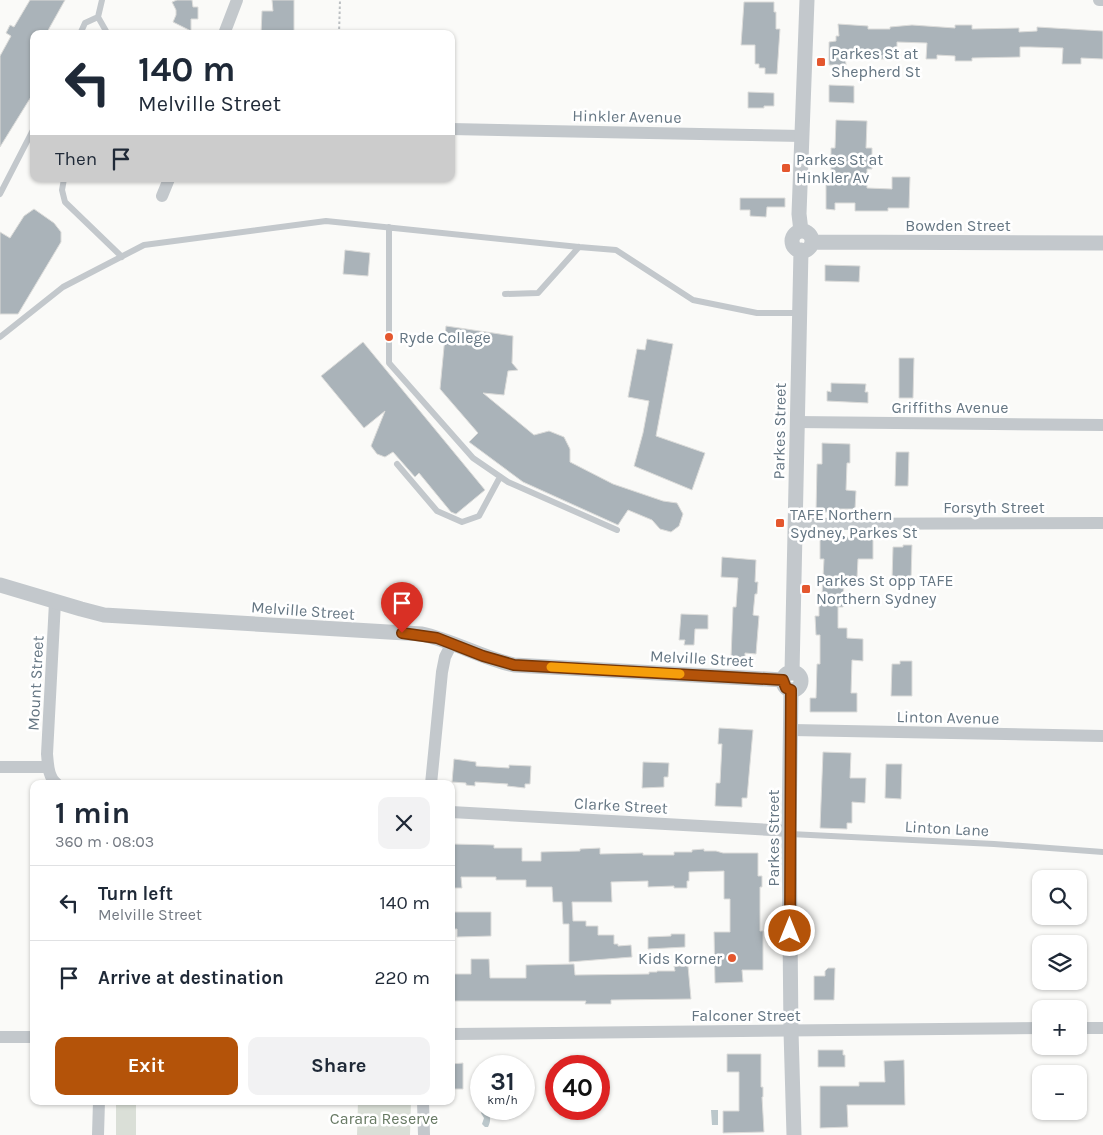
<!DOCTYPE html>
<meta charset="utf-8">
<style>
body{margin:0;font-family:Karla,sans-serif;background:#f2f2f3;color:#1f2937;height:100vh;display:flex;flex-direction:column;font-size:19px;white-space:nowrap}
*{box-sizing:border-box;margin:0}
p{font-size:16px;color:#747a83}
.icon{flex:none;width:28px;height:28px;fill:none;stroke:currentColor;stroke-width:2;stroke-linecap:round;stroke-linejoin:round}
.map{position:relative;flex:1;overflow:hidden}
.sheet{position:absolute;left:30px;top:780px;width:425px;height:325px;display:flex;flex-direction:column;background:#fff;border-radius:10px;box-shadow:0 1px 4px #0004}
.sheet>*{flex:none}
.banner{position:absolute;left:30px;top:30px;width:425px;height:152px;border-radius:10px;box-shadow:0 1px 4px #0004;background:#fff;color:#1f2937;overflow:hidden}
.tools{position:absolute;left:1032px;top:870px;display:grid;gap:10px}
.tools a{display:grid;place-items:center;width:55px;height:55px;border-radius:10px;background:#fff;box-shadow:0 1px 4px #0004;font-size:25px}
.speed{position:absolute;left:470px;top:1055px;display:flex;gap:10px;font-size:25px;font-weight:700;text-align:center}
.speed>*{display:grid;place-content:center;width:65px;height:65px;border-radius:50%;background:#fff;box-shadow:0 1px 4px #0004;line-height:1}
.speed small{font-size:12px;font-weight:400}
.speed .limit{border:8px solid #d22;background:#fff;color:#111}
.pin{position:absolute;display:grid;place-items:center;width:42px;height:42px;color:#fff;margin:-51px -21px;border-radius:50% 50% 50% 0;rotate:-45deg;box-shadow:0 0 5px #0007}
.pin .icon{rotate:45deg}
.me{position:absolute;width:55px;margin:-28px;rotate:0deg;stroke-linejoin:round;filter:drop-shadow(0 0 4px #0008)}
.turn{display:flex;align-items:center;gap:18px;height:105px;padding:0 25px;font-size:22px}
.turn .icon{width:65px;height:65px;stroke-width:2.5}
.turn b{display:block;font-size:35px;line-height:42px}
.then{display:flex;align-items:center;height:48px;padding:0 25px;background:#0003;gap:10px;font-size:19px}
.round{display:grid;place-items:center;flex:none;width:52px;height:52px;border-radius:10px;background:#f2f2f3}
.summary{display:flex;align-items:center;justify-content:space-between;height:85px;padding:0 25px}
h1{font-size:30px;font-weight:700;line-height:38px}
.primary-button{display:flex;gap:10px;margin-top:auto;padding:10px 25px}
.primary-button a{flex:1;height:58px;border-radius:10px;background:#b45309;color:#fff;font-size:20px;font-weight:700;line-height:58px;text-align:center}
.primary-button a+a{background:#f2f2f3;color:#1f2937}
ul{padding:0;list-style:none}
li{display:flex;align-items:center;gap:15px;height:75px;padding:0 25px;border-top:1px solid #e0e1e3}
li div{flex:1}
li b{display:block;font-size:19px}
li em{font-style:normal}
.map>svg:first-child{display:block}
</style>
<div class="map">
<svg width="1103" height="1135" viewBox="0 0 1103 1135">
<rect width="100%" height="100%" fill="#fafaf8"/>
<!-- green -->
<path fill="#dadfd7" d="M116,1101H136V1135H116Z
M358,1101H411L410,1135H357Z"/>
<!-- water -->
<path fill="#bbc7cb" d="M484,1109L487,1110C491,1114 491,1122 488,1127H485L482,1124L484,1118L481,1113Z
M711,1110H718V1125H712Z"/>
<!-- building -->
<path fill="#aab3b9" stroke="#dcdcda" d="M30,0H65L46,34H34V92L0,147V56L11,36L6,33L10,25L14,27Z
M177,0H192L193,7H198V19H191V31L173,22L176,15V10L172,2Z
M272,0H294V34H261L262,11H273Z
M744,2H774V12H776V29H780L777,74H765V68H759V64H755V45H741Z
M838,24L868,26V29H890V27L912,25L955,28V25H972V29L1019,28V32L1037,31V27L1103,31V59L1081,58V64H1062L1063,48L1031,47H1020V57L972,58V61H955V56L937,55V59H926L927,43L897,42V59H881V55L845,54L846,65H829V42L836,41V36H839Z
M829,85L854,86V103L829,102Z
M748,92L774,93V106H764V108H748Z
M836,120L867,121L866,148H872V169H867V188L892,189V177H910L909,208H888V211H855V203H835V210L826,209V177H831V148H835Z
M740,198H785V207H767L766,217L750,216V210H740Z
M34,209L54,223L61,232V242L18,314H0V232L10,238L24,216Z
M345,250L370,253L368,276L343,274Z
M825,265L860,266L859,282L825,281Z
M446,326L513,336L512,363L518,370L508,371L504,395L483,393L534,435L549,431L564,437L570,449V462L613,484L663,501L677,503L683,514L679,526L671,532L660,529L652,520L628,510L618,525L523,482L469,442L478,433L440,389Z
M647,339L673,344L656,436L705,453L692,490L634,466L643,433L649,401L628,397L637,349L645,350Z
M363,342L485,490L456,514L451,512L419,473L415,477L393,452L385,457L377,454L371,446L385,411L364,428L321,376Z
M899,358H914L913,398H899Z
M831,383L866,384L865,392H868V403L827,401V391L831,392Z
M822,443L850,444V463H847L846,490L856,491L855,509H837V512H816L817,464H822Z
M896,452H909L908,486H895Z
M820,537H873V559H858L857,578L844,577L843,607H838V628H847V638L863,639V661L852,660L851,693H857V712H810V698H816L817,664H820V635H816L815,616H819V596H822L824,559H820Z
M903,545H912L911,580H892L893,547H903Z
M722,557L756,560L755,582H758L757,594H755L753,615L759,616L756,654L745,653V658H731L733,607H736L738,578L721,577Z
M681,614L708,615V629H695L694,645H684L685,640H679Z
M900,661H912V696H891L892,664H900Z
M719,728L753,730L747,798H742V807L715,806L716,783H720L722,744H718Z
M823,752L851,753L850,778H866L865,803L852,802V823H847V829L820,828Z
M454,759L476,762V766L509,768V765L531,766L530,784H525V788L507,786L508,784L475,782V786L466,785V783L452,782Z
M643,762L669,763L668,777H664V787L642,788Z
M886,764H902L901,799L885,798Z
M451,844L494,845V848H522V861H541V852L580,851V849L600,848V854L643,853V855H674V852H692V850L704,849V851H716L723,853H758V876H762V887H760V931H763V970H742L743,982L715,983L714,932H730V899H724V871L689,872V881H687V888H674V886L648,887V881L611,882L612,902H572L573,921H586V926H598V935H614V944H618V946L631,945L632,957L569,962V924H563L562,902H553L552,887H526V880H496V877H461L462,888H451Z
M454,912H491V936L457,937V929H454Z
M671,934H685V947L648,949V937L671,936Z
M471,959H489L490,978H526V965L574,964L575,975L649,974V972H657V971H675L674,966H688L691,999L611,1000V1004H585L586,1001H451V974H471Z
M828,968H835L834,1000H814V976H825V971Z
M818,1050H843V1055H845V1067H818Z
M727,1054H761V1087H763V1097H762L764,1132L723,1133V1111H739V1072H727Z
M904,1060L905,1105H847L848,1127L820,1128V1086H859V1082H885L884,1061Z
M463,1063V1089H451V1064Z"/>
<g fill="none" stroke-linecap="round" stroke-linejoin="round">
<!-- path -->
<path stroke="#bbbfc2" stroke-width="2" stroke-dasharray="2.5 2.5" stroke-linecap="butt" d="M339,34L340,0"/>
<!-- service -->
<path stroke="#c3c8cc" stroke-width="6" d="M102,0L98,17L106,31L105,34
M80,34L85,23L98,17
M64,179L62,190L65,202L122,257
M0,194L34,128
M389,227V363L473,458L508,482L617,530
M505,294L538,293L579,247
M0,337L63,287L144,245L326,221L579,247L616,250L693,300L757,313H799
M397,464L437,511L462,522L479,516L500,477
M790,834L994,844L1103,852"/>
<!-- minor -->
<path stroke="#c3c8cc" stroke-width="12" d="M1099,0H1103
M224,34L237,0
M451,129L802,136
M162,196L169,179
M796,422L1103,425
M795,524L1103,523
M55,602L47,754C48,764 48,778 57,784
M792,730L1103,736
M0,767H48
M431,784L442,672L445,657L452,643
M451,812L789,831
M1079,1028H1103
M451,1034L1041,1028
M0,1037H34
M423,1101L424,1135
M98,1135L99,1101"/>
<!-- tertiary -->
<path stroke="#c3c8cc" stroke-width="15" d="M801,231L799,214L807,0
M792 241a10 10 0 1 1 20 0a10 10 0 1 1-20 0Z
M812,242L1103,243
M0,585L81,609L104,615L422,634C454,641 482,658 514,665L783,680
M783 681a9 9 0 1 1 18 0a9 9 0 1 1-18 0Z
M792,673L801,250
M791,690L789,831L791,1031L794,1135"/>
</g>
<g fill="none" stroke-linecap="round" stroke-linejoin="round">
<!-- route casing -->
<g stroke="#753606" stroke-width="12">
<path id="route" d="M402,633L437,638L483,656L514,665L783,680L786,688L791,690L790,931"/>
</g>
<!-- route -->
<use href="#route" stroke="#b45309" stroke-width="9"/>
<!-- slow -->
<path stroke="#f59e0b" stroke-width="9" d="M551,667L680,674"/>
</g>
<!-- markers -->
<g fill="#e4572e" stroke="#fff" stroke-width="2">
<rect x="816" y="57" width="10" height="10" rx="2.5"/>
<rect x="781" y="163" width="10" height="10" rx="2.5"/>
<circle cx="389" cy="337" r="5"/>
<rect x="775" y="518" width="10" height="10" rx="2.5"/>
<rect x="801" y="584" width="10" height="10" rx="2.5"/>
<circle cx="732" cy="958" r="5"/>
</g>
<g text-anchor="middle" stroke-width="5" stroke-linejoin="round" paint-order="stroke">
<!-- poi labels -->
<g font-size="16" fill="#657683" stroke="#fff" text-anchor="start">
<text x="831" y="59">Parkes St at<tspan x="831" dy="18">Shepherd St</tspan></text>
<text x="796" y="165">Parkes St at<tspan x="796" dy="18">Hinkler Av</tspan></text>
<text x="399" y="343">Ryde College</text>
<text x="790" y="520">TAFE Northern<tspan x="790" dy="18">Sydney, Parkes St</tspan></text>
<text x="816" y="586">Parkes St opp TAFE<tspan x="816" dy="18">Northern Sydney</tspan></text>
<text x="722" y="964" text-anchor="end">Kids Korner</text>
</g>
<!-- street labels -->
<g font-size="16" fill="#657683" stroke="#fff">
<text transform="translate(627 116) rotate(1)" y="6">Hinkler Avenue</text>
<text x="958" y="231">Bowden Street</text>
<text x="950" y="413">Griffiths Avenue</text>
<text transform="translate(779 431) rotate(-89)" y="6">Parkes Street</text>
<text x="994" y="513">Forsyth Street</text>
<text transform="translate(303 610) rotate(4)" y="6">Melville Street</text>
<text transform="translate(702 658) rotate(3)" y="6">Melville Street</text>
<text transform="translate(35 683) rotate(-87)" y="6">Mount Street</text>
<text transform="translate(948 717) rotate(1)" y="6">Linton Avenue</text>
<text transform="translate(621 805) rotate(3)" y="6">Clarke Street</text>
<text transform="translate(947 828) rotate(3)" y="6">Linton Lane</text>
<text transform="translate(773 838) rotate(-90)" y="6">Parkes Street</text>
<text x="746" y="1021">Falconer Street</text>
</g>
<!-- park labels -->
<g font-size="16" fill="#687a64" stroke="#fff">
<text x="384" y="1124">Carara Reserve</text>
</g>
</g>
</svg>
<div class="tools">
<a><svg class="icon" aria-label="search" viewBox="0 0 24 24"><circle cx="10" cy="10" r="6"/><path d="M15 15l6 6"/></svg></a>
<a><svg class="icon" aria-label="layers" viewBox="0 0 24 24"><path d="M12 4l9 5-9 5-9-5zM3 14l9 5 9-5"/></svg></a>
<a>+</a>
<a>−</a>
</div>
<div class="speed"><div>31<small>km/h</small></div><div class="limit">40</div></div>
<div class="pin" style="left:402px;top:633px;background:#d93025"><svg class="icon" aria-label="arrive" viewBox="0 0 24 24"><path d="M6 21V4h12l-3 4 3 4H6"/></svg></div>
<svg class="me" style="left:790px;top:931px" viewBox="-20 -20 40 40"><circle r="17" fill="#b45309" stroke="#fff" stroke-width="3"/><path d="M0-11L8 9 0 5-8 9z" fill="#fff"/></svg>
<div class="banner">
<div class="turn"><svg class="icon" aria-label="left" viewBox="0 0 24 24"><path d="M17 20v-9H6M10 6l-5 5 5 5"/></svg><div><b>140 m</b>Melville Street</div></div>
<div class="then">Then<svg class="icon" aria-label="arrive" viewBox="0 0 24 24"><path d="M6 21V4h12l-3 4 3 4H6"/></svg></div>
</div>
<section class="sheet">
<div class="summary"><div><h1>1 min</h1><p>360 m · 08:03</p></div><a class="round"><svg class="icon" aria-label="close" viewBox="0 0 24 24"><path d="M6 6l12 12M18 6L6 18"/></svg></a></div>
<ul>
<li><svg class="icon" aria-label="left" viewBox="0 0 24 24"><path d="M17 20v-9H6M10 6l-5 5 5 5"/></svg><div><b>Turn left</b><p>Melville Street</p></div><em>140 m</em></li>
<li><svg class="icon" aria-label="arrive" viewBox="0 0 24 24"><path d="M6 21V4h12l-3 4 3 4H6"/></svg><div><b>Arrive at destination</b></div><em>220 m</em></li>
</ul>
<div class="primary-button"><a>Exit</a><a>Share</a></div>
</section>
</div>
